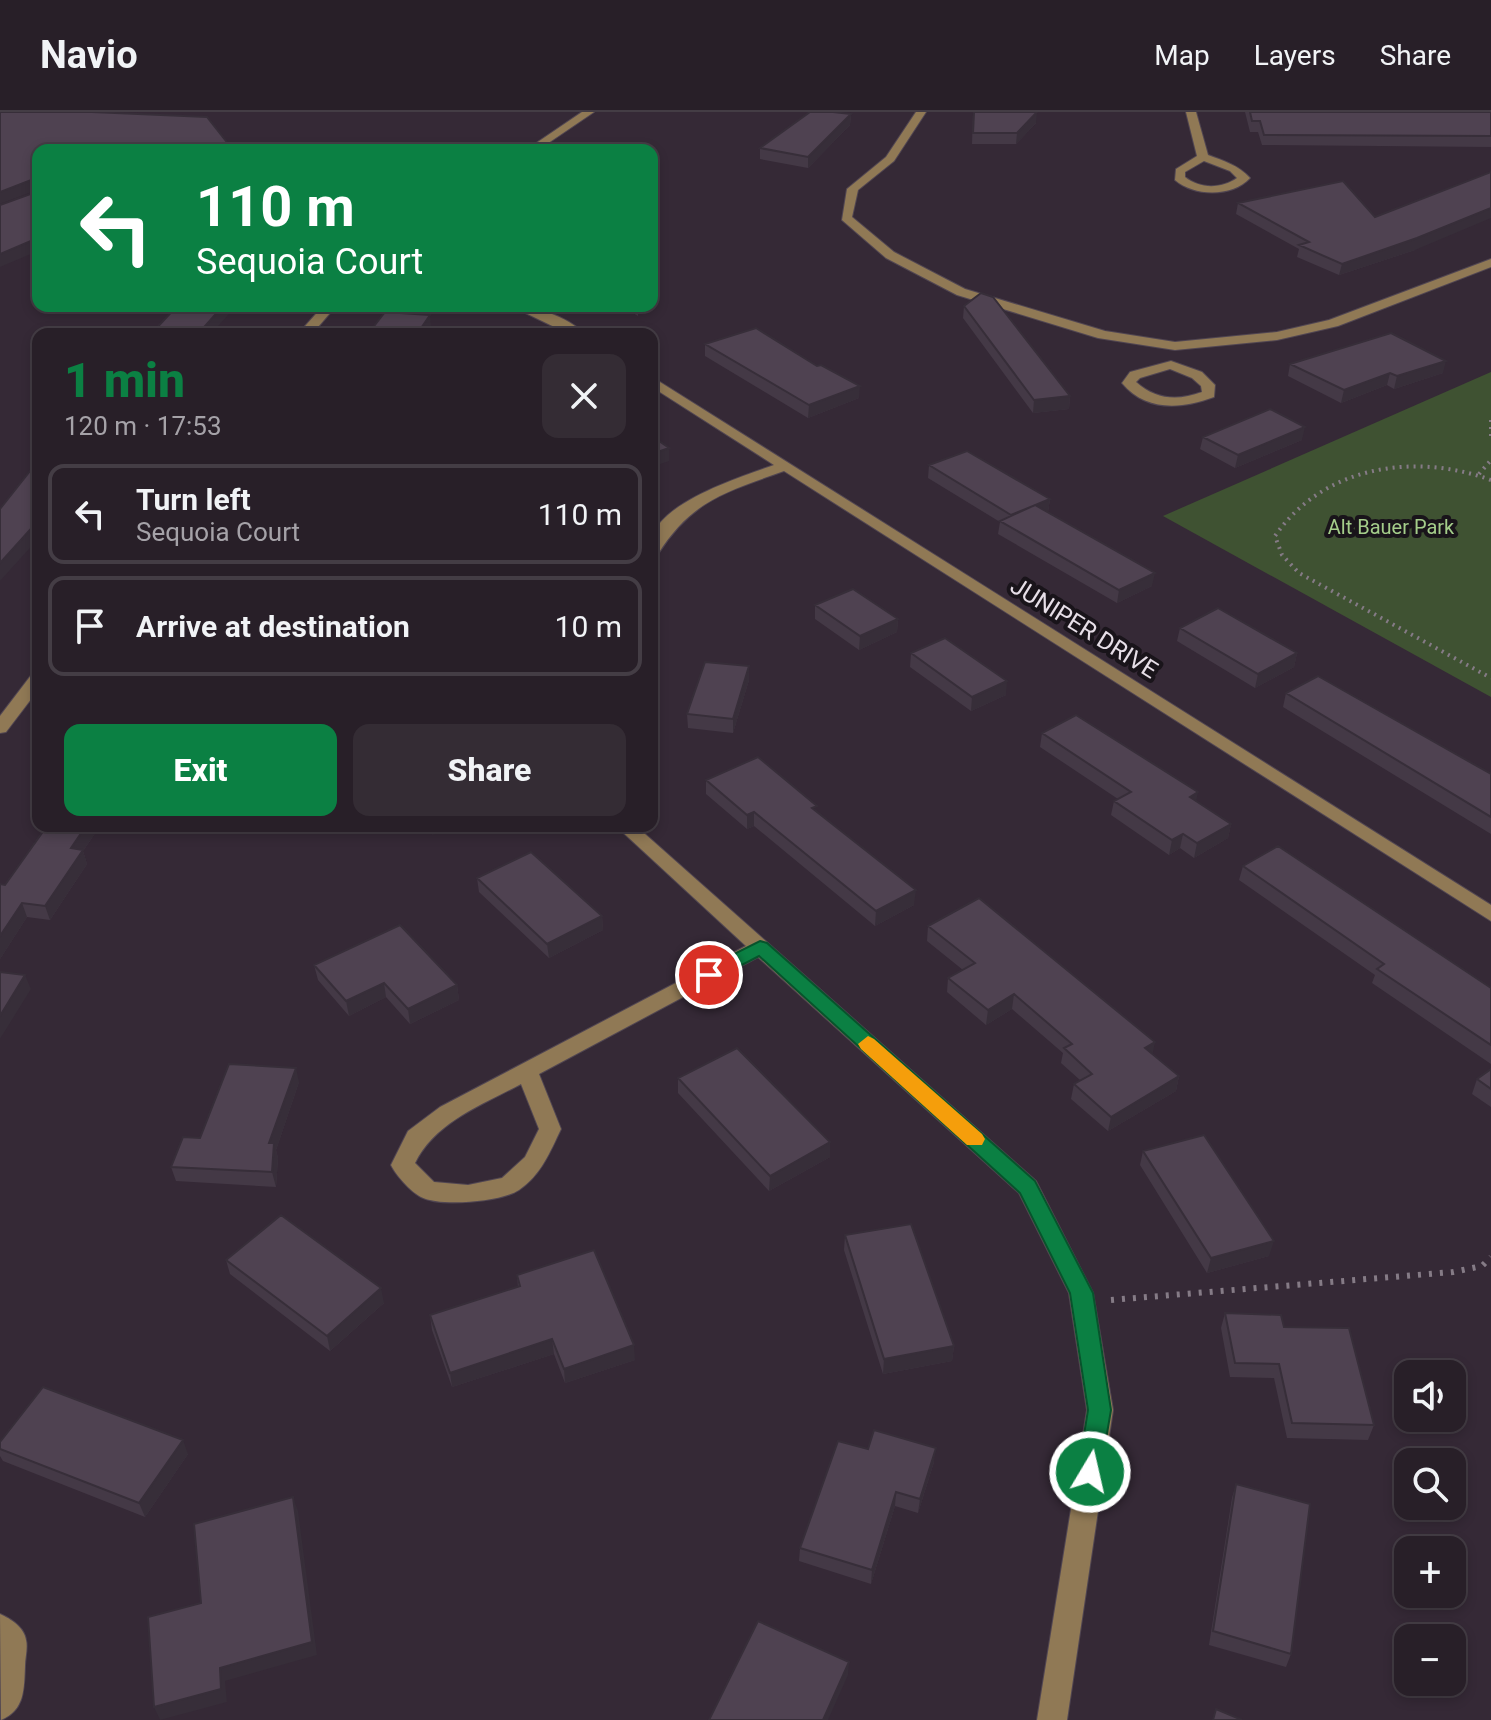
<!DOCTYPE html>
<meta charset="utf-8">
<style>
body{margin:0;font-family:Roboto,sans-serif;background:#342c34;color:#f1f3f6;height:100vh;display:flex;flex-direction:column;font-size:30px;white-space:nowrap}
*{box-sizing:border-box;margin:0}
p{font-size:26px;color:#a5a2a8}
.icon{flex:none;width:44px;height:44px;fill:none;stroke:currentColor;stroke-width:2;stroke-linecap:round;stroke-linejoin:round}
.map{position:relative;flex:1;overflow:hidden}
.sheet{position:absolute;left:32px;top:216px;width:626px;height:504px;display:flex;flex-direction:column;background:#281f28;border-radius:16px;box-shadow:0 4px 12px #0003,0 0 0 2px #443d45}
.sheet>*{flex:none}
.banner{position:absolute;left:32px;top:32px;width:626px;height:168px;border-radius:16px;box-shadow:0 4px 12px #0003,0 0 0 2px #443d45;background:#0b8043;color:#fff;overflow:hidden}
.buttons{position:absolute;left:1394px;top:1248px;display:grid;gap:16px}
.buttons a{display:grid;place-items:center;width:72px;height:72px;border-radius:16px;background:#281f28;box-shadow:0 4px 12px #0003,0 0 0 2px #443d45;font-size:40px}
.pin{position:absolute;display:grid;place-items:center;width:68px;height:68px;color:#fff;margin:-34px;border:4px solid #fff;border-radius:50%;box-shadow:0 2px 8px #0007}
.me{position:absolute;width:88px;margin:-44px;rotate:9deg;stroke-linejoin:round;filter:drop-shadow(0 0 6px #0008)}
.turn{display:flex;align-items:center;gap:28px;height:168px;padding:0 32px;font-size:36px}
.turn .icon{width:104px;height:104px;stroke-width:2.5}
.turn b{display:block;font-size:56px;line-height:68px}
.round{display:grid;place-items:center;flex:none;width:84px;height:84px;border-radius:16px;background:#342c34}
.head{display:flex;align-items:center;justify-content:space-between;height:136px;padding:0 32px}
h1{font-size:48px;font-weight:800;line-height:60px;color:#0b8043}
.primary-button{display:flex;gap:16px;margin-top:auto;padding:16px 32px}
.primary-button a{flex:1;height:92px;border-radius:16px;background:#0b8043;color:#fff;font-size:32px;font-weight:800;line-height:92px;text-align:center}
.primary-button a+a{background:#342c34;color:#f1f3f6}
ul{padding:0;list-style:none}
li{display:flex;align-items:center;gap:24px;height:100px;margin:0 16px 12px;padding:0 16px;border:4px solid #443d45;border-radius:16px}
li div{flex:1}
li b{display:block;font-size:30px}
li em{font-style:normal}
header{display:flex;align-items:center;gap:48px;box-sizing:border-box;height:112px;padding:0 40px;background:#281f28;border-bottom:2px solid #443d45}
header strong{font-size:38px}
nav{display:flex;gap:44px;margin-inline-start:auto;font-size:28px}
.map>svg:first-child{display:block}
</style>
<header>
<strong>Navio</strong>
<nav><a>Map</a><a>Layers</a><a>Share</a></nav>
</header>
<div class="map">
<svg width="1491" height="1608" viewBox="0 0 1491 1608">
<rect width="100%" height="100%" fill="#352936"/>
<!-- green -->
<path fill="#3f5232" d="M1491,260V585L1163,404Z"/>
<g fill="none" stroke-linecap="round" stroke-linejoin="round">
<!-- minor casing -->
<g stroke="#514652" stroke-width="2">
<path id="minor" d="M582,0H594L538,38H526Z
M916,0H926L894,49L858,78L852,105L894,140L965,177L1105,219L1175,230L1277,220L1329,208L1491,147V155L1338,214L1277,228L1175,238L1098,226L957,183L886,146L842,108L847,77L886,45Z
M1186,0H1196L1208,43C1224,49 1238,53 1250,66C1232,85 1195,85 1175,68L1176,57L1197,44ZM1204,49L1230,59L1237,66C1221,77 1200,77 1185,65V60Z
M323,194H336L312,222H298Z
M511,194C536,194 566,204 585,222H569Z
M1171,249L1202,260L1215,273L1214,285C1182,297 1146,300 1122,271L1130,260ZM1170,257L1192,266L1201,274L1202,280C1178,289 1156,288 1136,270L1140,266Z
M652,265L1491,793V809L784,359C726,380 692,388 658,442L652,444C652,438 651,430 652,425C663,389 743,364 774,353L652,275Z
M38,561V578L6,620L0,621V604L32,562Z
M616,714H636L1036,1069L1093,1181L1113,1298L1067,1608H1037L1087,1298L1069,1181L1019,1081L758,845L539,962L561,1017C550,1040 541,1063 519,1078C501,1090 440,1095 421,1085C410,1079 396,1063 391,1053L408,1019L440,995L746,834ZM521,972L539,1017L525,1045L502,1066L468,1073L434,1070L415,1051C435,1010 482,993 521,972Z
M0,1502C11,1507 24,1515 26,1528C28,1536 25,1546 25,1554C24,1577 25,1598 1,1608Z"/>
</g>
<!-- path-far1 -->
<path stroke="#857b86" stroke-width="4" stroke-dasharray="2 5" stroke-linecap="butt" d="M1491,308V326
M1479,362L1491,348
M1491,368C1414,340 1323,354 1275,424L1282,443L1299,461L1491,566"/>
<!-- path -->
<path stroke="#857b86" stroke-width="6" stroke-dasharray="3 8" stroke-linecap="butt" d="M1111,1188L1453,1160L1482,1154L1491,1145"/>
<!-- minor -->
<use href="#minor" fill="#907955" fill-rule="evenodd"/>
</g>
<!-- wall -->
<path fill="#443946" d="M973,0L1036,11L1016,32H972Z
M1245,0H1491V35L1262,33L1258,20H1250Z
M851,2L850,13L808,56L760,47V36Z
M1238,91L1375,105L1415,138L1339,163L1297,145L1299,137L1236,102Z
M622,194H638V204Z
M964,194L1070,284L1069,297L1033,301L963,206Z
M705,232L859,286L808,306L705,244Z
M1290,252L1443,261L1394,277L1387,273L1341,291L1288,264Z
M1203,325L1302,328L1235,356L1200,337Z
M929,353L1050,387L1048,400L1152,474L1117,491L998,422L1000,410L928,366Z
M815,493L898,507L897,520L859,538L815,507Z
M1180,516L1297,541L1294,555L1255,576L1177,529Z
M911,541L1006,583L971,599L910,555Z
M749,554V568L733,621L688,616L687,602Z
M1286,581L1491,662V722L1283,595Z
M1042,621L1196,689L1231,712L1228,726L1194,746L1180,736L1169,743L1111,703L1114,689L1118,687L1040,635Z
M706,668L817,700L914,793L875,814L754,714L747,717L706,682Z
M44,714H100L83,739L87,752L50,808L27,805L0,847V772L5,773L46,714Z
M1243,754L1491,876V952L1372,871L1375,863L1239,768Z
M477,766L602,804L603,818L549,846L479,780Z
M928,814L1153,942L1179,964L1176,979L1108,1019L1071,987L1074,972L1080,968L1061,951L1063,941L1012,897L986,913L947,880L948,866L963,858L927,829Z
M314,853L457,873L459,888L410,912L386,885L349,904L318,868Z
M1491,957V995L1472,982L1477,967Z
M678,966L830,1030V1045L769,1079L678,981Z
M299,970L276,1038L278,1046L276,1075L176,1069L171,1055L200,1026Z
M1143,1039L1269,1144L1207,1161L1140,1053Z
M845,1123L954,1234L952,1249L883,1262L844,1138Z
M226,1148L384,1191L330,1239L230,1162Z
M517,1163L635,1248L565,1271L554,1242L452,1275L432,1218L430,1203L518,1175Z
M1225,1201L1284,1215L1374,1313L1368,1328L1287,1326L1274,1266L1230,1265L1221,1216Z
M0,1330L188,1342L145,1405L3,1349L0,1344Z
M868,1337L934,1350L918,1401L895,1394L871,1472L799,1449L800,1436Z
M1236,1372L1291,1542L1286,1555L1209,1533L1232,1386Z"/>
<!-- shaded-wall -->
<path fill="#372e39" d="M1037,0L1036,11L1016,32L1017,21Z
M851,2L850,13L808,56V45Z
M34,67L37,78L0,92V80Z
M1491,96V106L1415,138L1339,163L1342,152Z
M38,126V139L0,155V142Z
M223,194H236L211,222H198Z
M430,203L431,215L426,222H417Z
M1446,249L1443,261L1394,277L1397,264Z
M1390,261L1387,273L1341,291L1344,278Z
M860,274L859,286L808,306L809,293Z
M1070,284L1069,297L1033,301L1034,288Z
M1305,315L1302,328L1235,356L1238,343Z
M669,336V349L652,355V342Z
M1050,387L1048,400L1011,403Z
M38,409V427L0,469V451Z
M1155,461L1152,474L1117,491L1119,478Z
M898,507L897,520L859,538L860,524Z
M1297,541L1294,555L1255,576L1258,562Z
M749,554V568L733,621V607Z
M1007,569L1006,583L971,599L972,585Z
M1198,680L1195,695L1190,685Z
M754,700V714L747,717V703Z
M1231,712L1228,726L1194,746L1197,731Z
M86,714H100L83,739L87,752L50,808L45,794L71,736Z
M431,714H466L432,723Z
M1183,722L1180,736L1169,743L1172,728Z
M916,778L914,793L875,814L876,799Z
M22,791L27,805L0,847V824Z
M602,804L603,818L549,846L547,832Z
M25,863L31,877L0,927V904Z
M384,871L386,885L349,904L346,889Z
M457,873L459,888L410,912L408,897Z
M1014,882L1012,897L986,913L988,898Z
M1155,930L1152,945L1145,936Z
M296,956L299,970L276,1038L278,1046L276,1075L272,1060L269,1031Z
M1179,964L1176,979L1108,1019L1111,1005Z
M830,1030V1045L769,1079L770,1064Z
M1274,1129L1269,1144L1207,1161L1211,1146Z
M381,1176L384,1191L330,1239L327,1224Z
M552,1227L554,1242L452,1275L450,1261Z
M634,1233L635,1248L565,1271L564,1257Z
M954,1234L952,1249L883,1262L884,1247Z
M183,1328L188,1342L145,1405L139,1391Z
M936,1336L934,1350L918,1401L920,1387Z
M896,1380L895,1394L871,1472L872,1458Z
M293,1385L298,1399L317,1543L225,1569L227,1590L160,1608L154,1595L220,1556Z
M849,1550L848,1563L828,1608H823Z"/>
<!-- building -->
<path fill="#4f4251" stroke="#372e39" stroke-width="2" d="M0,0H92L207,5L233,38H38V70L34,67L0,80Z
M810,0H833L851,2L808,45L760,36Z
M974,0H1037L1017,21H973Z
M1250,0H1491V24L1264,23L1260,9H1252Z
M1491,60V96L1417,126L1342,152L1299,133L1309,130L1238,91L1343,69L1375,105Z
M38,71V126L0,142V93L36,80Z
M981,181L993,185L1070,284L1034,288L964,194Z
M177,194H223L198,222H151Z
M385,200L430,203L417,222H368Z
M756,216L817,254L821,253L860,274L809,293L705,232Z
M1391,221L1446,249L1397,264L1390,261L1344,278L1290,252Z
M1270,297L1305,315L1238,343L1203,325Z
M652,324L669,336L652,342Z
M967,339L1050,387L1011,403L929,353Z
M38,349V409L0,451V397Z
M1035,393L1155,461L1119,478L1000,409Z
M853,477L898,507L860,524L815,493Z
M1218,496L1297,541L1258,562L1180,516Z
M945,526L1007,569L972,585L911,541Z
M705,550L749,554L733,607L687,602Z
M1318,564L1491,662V705L1286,581Z
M1076,603L1198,680L1190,685L1231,712L1197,731L1183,722L1172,728L1114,689L1131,680L1042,621Z
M758,645L817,694L812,696L916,778L876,799L754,700L747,703L706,668Z
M47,714H86L71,736L83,738L45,794L22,791L0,824V772L5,773Z
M1278,734L1491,876V933L1377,857L1384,852L1243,754Z
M531,740L602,804L547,832L477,766Z
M979,786L1155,930L1145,936L1179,964L1111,1005L1074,972L1092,962L1064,936L1072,932L1014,882L988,898L948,866L975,851L928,814Z
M400,813L457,873L408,897L384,871L346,889L314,853Z
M0,860L25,863L0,904Z
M737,936L830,1030L770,1064L678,966Z
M229,952L296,956L269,1031H274L272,1060L171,1055L183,1025L200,1026Z
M1491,957V977L1477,967Z
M1204,1023L1274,1129L1211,1146L1143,1039Z
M281,1103L381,1176L327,1224L226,1148Z
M911,1112L954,1234L884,1247L845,1123Z
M594,1138L634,1233L564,1257L552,1227L450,1261L430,1203L520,1174L517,1163Z
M1225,1201L1281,1203L1284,1215L1349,1216L1374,1313L1292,1311L1279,1252L1235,1251Z
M43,1275L183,1328L139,1391L0,1337V1330Z
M874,1318L936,1336L920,1387L896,1380L872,1458L800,1436L838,1329L868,1337Z
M1236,1372L1310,1392L1291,1542L1213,1519Z
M293,1385L312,1530L220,1556L221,1577L154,1595L148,1505L201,1491L194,1412Z
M758,1509L849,1550L823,1608H709Z
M1216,1597L1242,1608H1213Z"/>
<!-- route -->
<path fill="#0b8043" stroke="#07532c" stroke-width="2" d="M760,829L767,831L1035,1069L1093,1181L1111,1298L1099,1368L1090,1371L1081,1368L1078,1360L1088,1298L1070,1181L1020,1081L759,844L715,867H702L699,863L702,858Z"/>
<!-- slow -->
<path fill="#f59e0b" d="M868,924L874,927L982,1022L985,1027L982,1033H967L861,937L858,932Z"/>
<g text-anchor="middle" stroke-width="8" stroke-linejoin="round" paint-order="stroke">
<!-- far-park labels -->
<g font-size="20" fill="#a4cd8a" stroke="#19141a">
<text x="1391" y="422">Alt Bauer Park</text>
</g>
<!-- street labels -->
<g font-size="24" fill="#e7dfe8" stroke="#19141a">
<text transform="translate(1084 516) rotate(32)" y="8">JUNIPER DRIVE</text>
</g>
</g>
</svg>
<div class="buttons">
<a><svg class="icon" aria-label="sound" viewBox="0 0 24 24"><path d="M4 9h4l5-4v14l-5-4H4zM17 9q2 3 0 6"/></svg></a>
<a><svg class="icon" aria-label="search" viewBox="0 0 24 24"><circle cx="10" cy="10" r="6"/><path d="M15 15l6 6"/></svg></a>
<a>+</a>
<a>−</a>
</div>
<div class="pin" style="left:709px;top:863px;background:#d93025"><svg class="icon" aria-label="arrive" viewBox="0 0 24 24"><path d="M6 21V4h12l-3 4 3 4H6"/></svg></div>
<svg class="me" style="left:1090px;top:1360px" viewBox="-20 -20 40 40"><circle r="17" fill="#0b8043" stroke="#fff" stroke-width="3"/><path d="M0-11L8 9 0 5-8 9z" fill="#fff"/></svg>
<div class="banner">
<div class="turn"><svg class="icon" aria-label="left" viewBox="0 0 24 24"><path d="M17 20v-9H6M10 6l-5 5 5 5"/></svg><div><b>110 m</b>Sequoia Court</div></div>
</div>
<section class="sheet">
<div class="head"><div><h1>1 min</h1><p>120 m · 17:53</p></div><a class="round"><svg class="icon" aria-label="close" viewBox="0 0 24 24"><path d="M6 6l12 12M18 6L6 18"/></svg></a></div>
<ul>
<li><svg class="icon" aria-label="left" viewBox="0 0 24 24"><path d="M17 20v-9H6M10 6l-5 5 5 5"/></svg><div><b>Turn left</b><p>Sequoia Court</p></div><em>110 m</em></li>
<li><svg class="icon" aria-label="arrive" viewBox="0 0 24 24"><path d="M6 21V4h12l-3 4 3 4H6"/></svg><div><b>Arrive at destination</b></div><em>10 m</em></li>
</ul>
<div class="primary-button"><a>Exit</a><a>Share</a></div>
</section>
</div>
